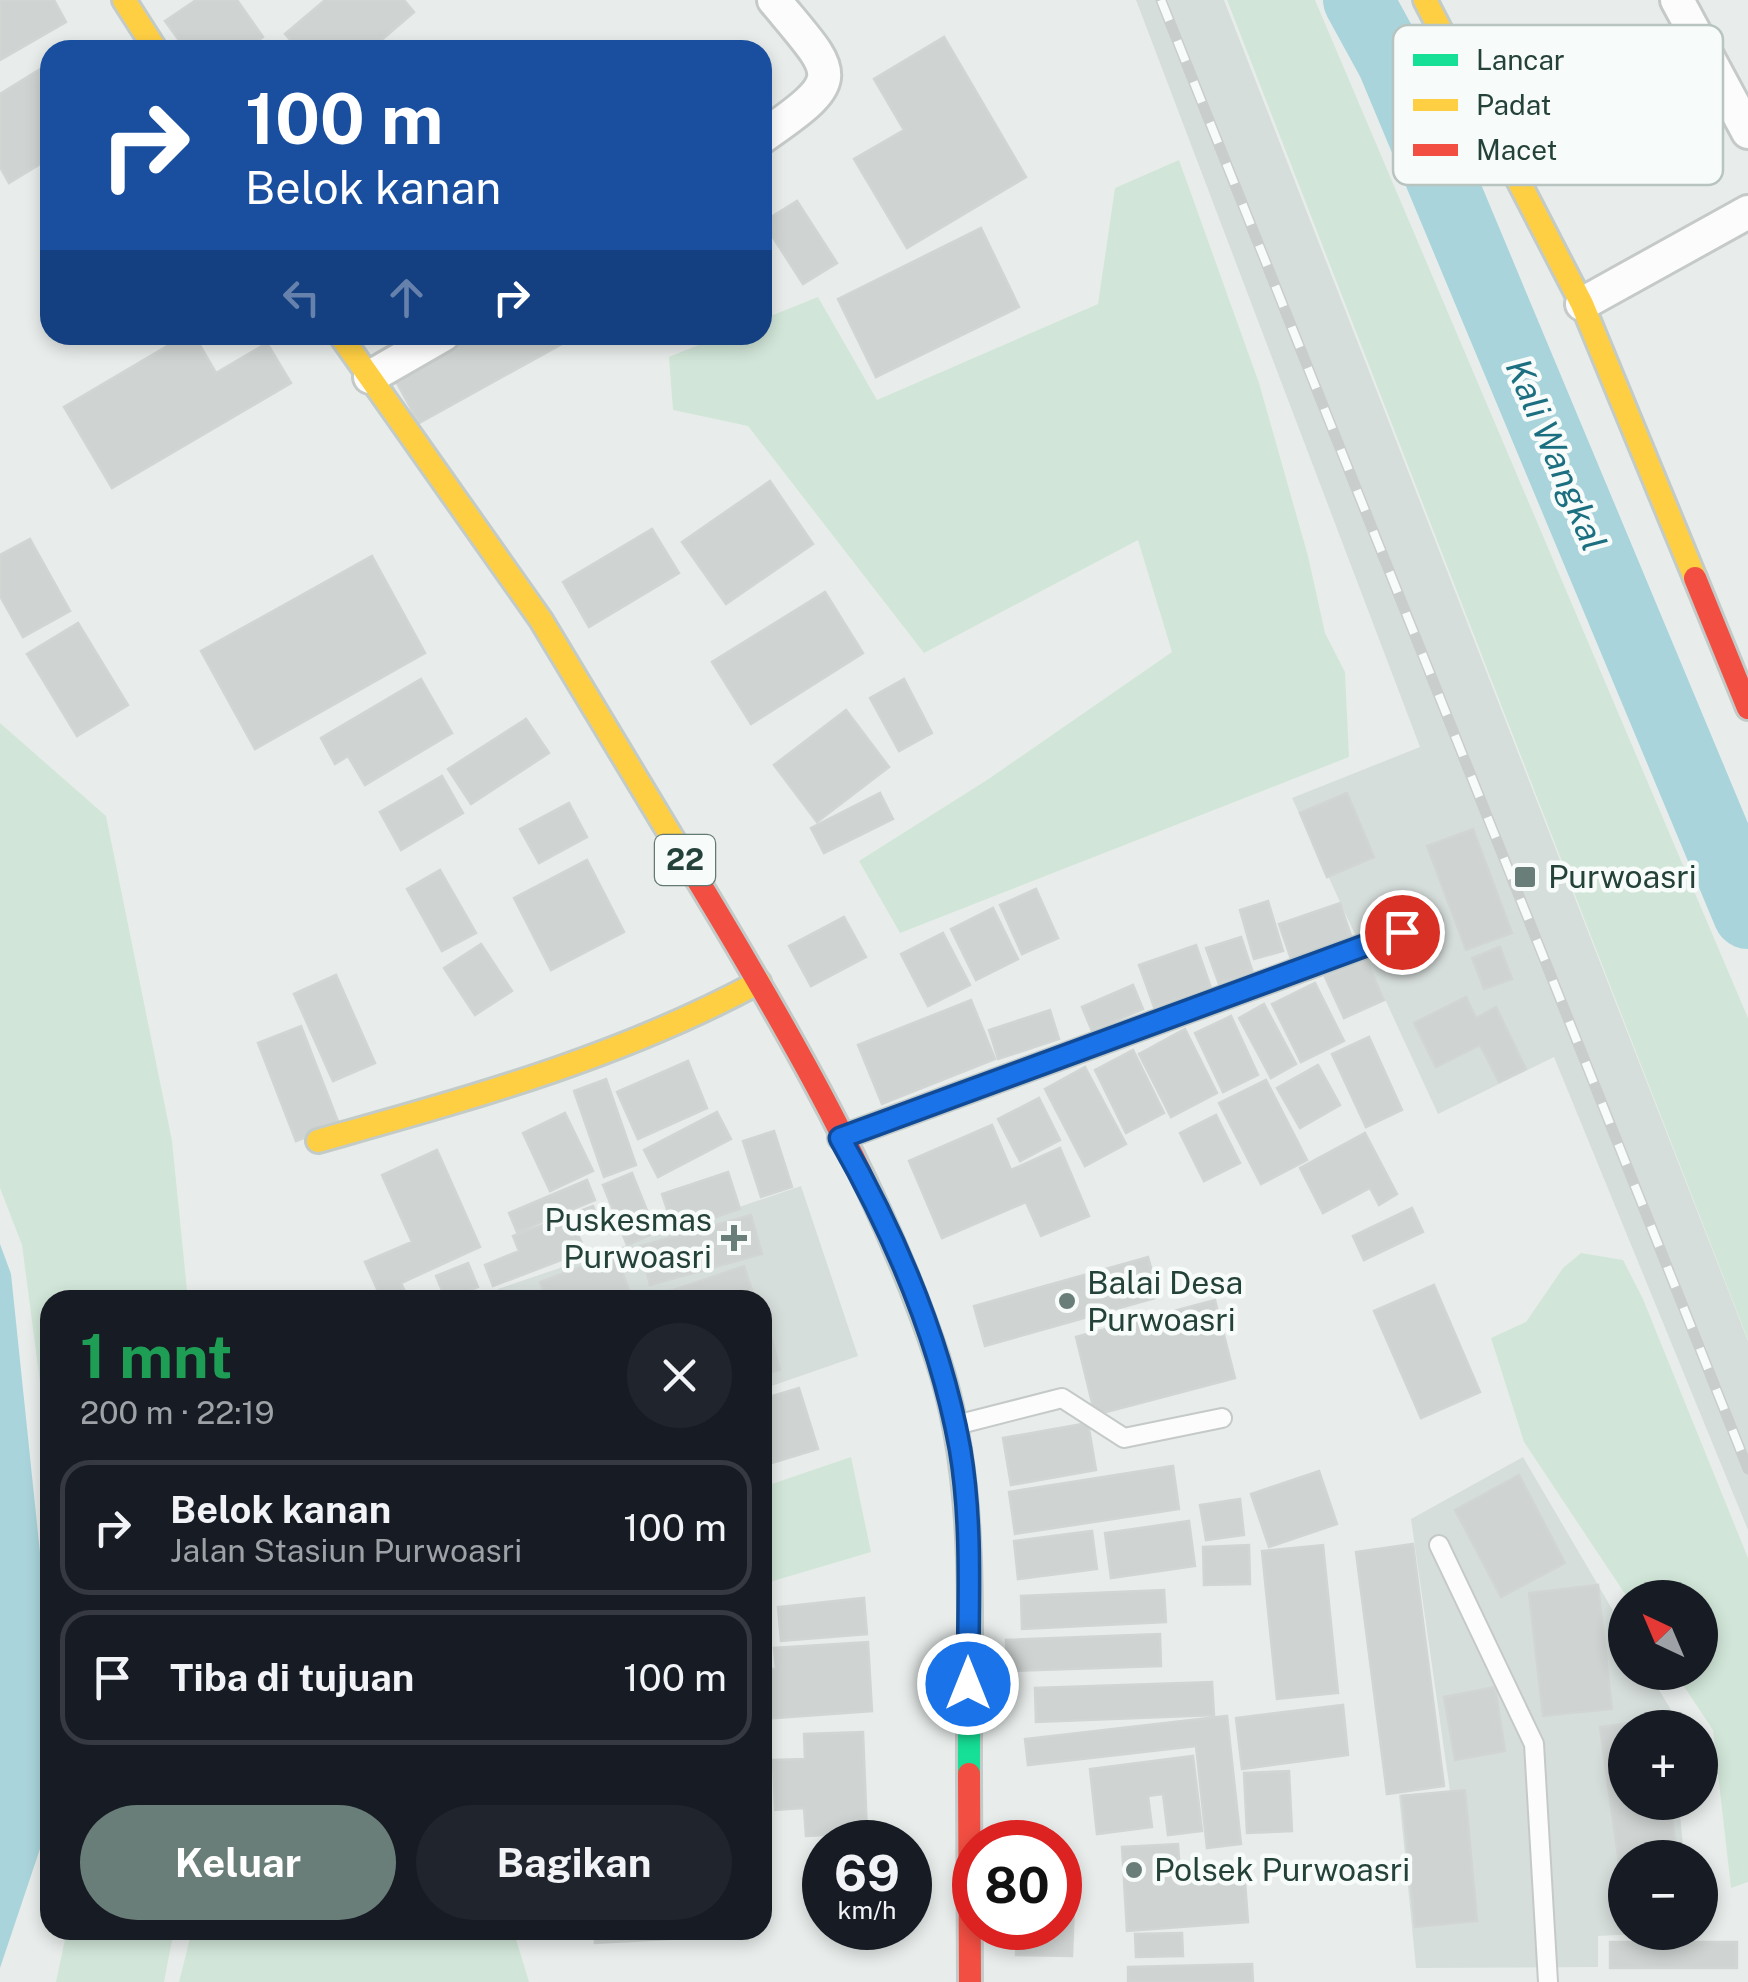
<!DOCTYPE html>
<html lang="id">
<meta charset="utf-8">
<style>
body{margin:0;font-family:"Public Sans",sans-serif;background:#20242c;color:#f1f3f6;height:100vh;display:flex;flex-direction:column;font-size:38px;white-space:nowrap}
*{box-sizing:border-box;margin:0}
p{font-size:32px;color:#9ea1a6}
.icon{flex:none;width:55px;height:55px;fill:none;stroke:currentColor;stroke-width:2;stroke-linecap:round;stroke-linejoin:round}
.map{position:relative;flex:1;overflow:hidden}
.drawer{position:absolute;left:40px;top:1290px;width:732px;height:650px;display:flex;flex-direction:column;background:#171b24;border-radius:30px;box-shadow:0 5px 15px #0003}
.drawer>*{flex:none}
.guide{position:absolute;left:40px;top:40px;width:732px;height:305px;border-radius:30px;box-shadow:0 5px 15px #0003;background:#1a4fa0;color:#fff;overflow:hidden}
.needle{width:65px;rotate:316deg}
.fabs{position:absolute;left:1608px;top:1580px;display:grid;gap:20px}
.fabs a{display:grid;place-items:center;width:110px;height:110px;border-radius:50%;background:#171b24;box-shadow:0 5px 15px #0003;font-size:50px}
.speed{position:absolute;left:802px;top:1820px;display:flex;gap:20px;font-size:50px;font-weight:700;text-align:center}
.speed>*{display:grid;place-content:center;width:130px;height:130px;border-radius:50%;background:#171b24;box-shadow:0 5px 15px #0003;line-height:1}
.speed small{font-size:25px;font-weight:400}
.speed .limit{border:15px solid #d22;background:#fff;color:#111}
.pin{position:absolute;display:grid;place-items:center;width:85px;height:85px;color:#fff;margin:-42px;border:5px solid #fff;border-radius:50%;box-shadow:0 2px 10px #0007}
.me{position:absolute;width:110px;margin:-55px;rotate:0deg;stroke-linejoin:round;filter:drop-shadow(0 0 8px #0008)}
.turn{display:flex;align-items:center;gap:35px;height:210px;padding:0 40px;font-size:45px}
.turn .icon{width:130px;height:130px;stroke-width:2.5}
.turn b{display:block;font-size:70px;line-height:85px}
.lanes{display:flex;align-items:center;height:95px;padding:0 40px;background:#0003;justify-content:center;gap:50px;direction:ltr}
.lanes .off{opacity:.35}
.round{display:grid;place-items:center;flex:none;width:105px;height:105px;border-radius:52px;background:#20242c}
.head{display:flex;align-items:center;justify-content:space-between;height:170px;padding:0 40px}
h1{font-size:60px;font-weight:700;line-height:75px;color:#1e9e55}
.primary-button{display:flex;gap:20px;margin-top:auto;padding:20px 40px}
.primary-button a{flex:1;height:115px;border-radius:60px;background:#697e78;color:#fff;font-size:40px;font-weight:700;line-height:115px;text-align:center}
.primary-button a+a{background:#20242c;color:#f1f3f6}
ul{padding:0;list-style:none}
li{display:flex;align-items:center;gap:30px;height:135px;margin:0 20px 15px;padding:0 20px;border:5px solid #363941;border-radius:30px}
li div{flex:1}
li b{display:block;font-size:38px}
li em{font-style:normal}
.map>svg:first-child{display:block}
</style>
<div class="map">
<svg width="1748" height="1982" viewBox="0 0 1748 1982">
<rect width="100%" height="100%" fill="#e8edeb"/>
<!-- built -->
<path fill="#d6dedb" d="M1136,0H1224L1748,1341V1530L1554,1057L1438,1114L1292,798L1420,747Z
M801,1186L858,1356L763,1389L762,1300H502L498,1289Z
M1523,1457L1625,1631V1672L1649,1673L1671,1710L1672,1727L1625,1728V1802L1679,1803L1684,1857L1625,1858V1932L1658,1933L1598,1936V1967L1416,1968L1399,1795L1450,1791L1411,1519Z"/>
<!-- green -->
<path fill="#d1e6d8" d="M1227,0H1315L1748,1018V1340Z
M1179,160L1259,383L1308,556L1325,633L1345,672L1349,757L900,933L859,861L987,780L1172,652L1138,540L924,653L748,426L673,410L669,357L723,335H762L763,319L818,297L877,400L1098,304L1115,188Z
M0,723L106,816L172,1141L188,1300H50V1458L22,1245L0,1188Z
M1581,1253L1623,1260L1643,1299L1748,1558V1882L1731,1888L1713,1730L1675,1673L1700,1672V1598L1627,1597L1524,1442L1491,1338L1526,1322L1563,1268Z
M851,1457L871,1552L763,1584V1487Z
M67,1930H174L164,1982H56Z
M192,1930H520L516,1939L529,1982H179Z"/>
<!-- water -->
<path fill="#a9d4db" d="M0,1244L11,1274L50,1649V1819L0,1968Z"/>
<g fill="none" stroke-linecap="round" stroke-linejoin="round">
<!-- river -->
<path stroke="#a9d4db" stroke-width="70" d="M1358,0L1392,62L1748,914"/>
</g>
<!-- building -->
<path fill="#cfd4d2" stroke="#d1d6d4" stroke-width="2.5" d="M0,0H54L66,22L0,60Z
M196,0H237L263,37L245,50H186L165,21Z
M325,0H404L414,12L370,50H299L285,34Z
M944,37L1026,177L907,248L854,159L904,130L874,79Z
M50,63V158L9,183L0,167V94Z
M797,201L837,263L803,284L763,222Z
M981,228L1019,307L876,377L838,299Z
M186,335H194L216,373L267,343L291,383L112,488L64,407Z
M467,335H578L419,423L393,376Z
M770,481L813,544L726,604L682,542Z
M652,529L679,573L589,627L563,582Z
M30,539L70,611L23,637L0,596V555Z
M372,556L425,653L255,749L201,651Z
M825,592L863,653L751,724L712,662Z
M78,623L128,705L77,736L27,654Z
M421,679L452,733L365,785L348,756L335,764L321,738Z
M904,679L932,733L899,751L870,698Z
M846,710L889,767L817,822L774,765Z
M526,719L549,753L471,804L448,769Z
M442,776L463,813L401,850L380,812Z
M880,793L893,819L824,853L811,828Z
M1347,793L1374,857L1327,877L1300,813Z
M569,803L587,837L539,863L520,829Z
M1473,829L1512,933L1466,950L1427,846Z
M587,860L624,932L551,970L514,898Z
M440,870L476,933L442,951L407,889Z
M1036,889L1058,938L1022,954L1000,905Z
M1268,901L1283,951L1254,959L1240,910Z
M1340,903L1352,939L1291,959L1279,924Z
M993,908L1018,959L976,980L951,929Z
M844,917L866,957L811,986L789,946Z
M943,933L970,985L928,1006L901,954Z
M1241,937L1253,973L1219,984L1206,948Z
M481,944L512,991L475,1015L444,968Z
M1196,945L1211,988L1154,1007L1139,965Z
M1500,947L1512,979L1484,989L1472,958Z
M1366,959L1384,1000L1344,1018L1325,977Z
M336,975L375,1063L333,1081L294,994Z
M1315,983L1344,1041L1301,1062L1272,1004Z
M1133,985L1143,1009L1092,1031L1082,1007Z
M1466,997L1476,1018L1496,1007L1526,1069L1499,1082L1480,1045L1436,1067L1414,1023Z
M971,1000L995,1059L882,1104L858,1045Z
M1264,1004L1296,1064L1271,1078L1239,1018Z
M1050,1010L1059,1039L998,1059L989,1030Z
M1231,1016L1258,1075L1223,1092L1195,1033Z
M301,1026L339,1124L296,1141L258,1043Z
M1185,1029L1217,1093L1171,1117L1139,1054Z
M1369,1037L1402,1110L1366,1127L1332,1054Z
M1133,1050L1164,1113L1126,1133L1095,1070Z
M688,1061L707,1108L638,1139L617,1092Z
M1318,1065L1340,1105L1300,1128L1277,1088Z
M1085,1067L1126,1144L1085,1166L1045,1089Z
M606,1079L636,1165L604,1177L574,1091Z
M1266,1080L1307,1160L1261,1184L1219,1103Z
M1039,1098L1060,1140L1020,1161L998,1119Z
M717,1112L731,1139L658,1177L644,1150Z
M565,1113L593,1171L550,1191L523,1133Z
M1216,1115L1240,1163L1204,1181L1180,1133Z
M992,1125L1011,1170L1060,1148L1089,1216L1041,1236L1026,1202L942,1238L909,1161Z
M774,1131L792,1187L761,1197L743,1141Z
M1365,1133L1397,1194L1379,1205L1370,1188L1323,1213L1300,1168Z
M437,1150L480,1247L401,1283L409,1300H382L365,1262L412,1242L382,1175Z
M728,1172L740,1209L674,1231L662,1194Z
M632,1173L656,1233L627,1245L603,1185Z
M587,1180L595,1200L517,1232L509,1213Z
M593,1206L600,1226L578,1234L585,1251L493,1286L485,1265L519,1251L513,1236Z
M1412,1208L1423,1232L1364,1260L1353,1236Z
M751,1215L762,1254L650,1285L640,1246Z
M616,1254L632,1299L547,1300L540,1282Z
M1148,1257L1159,1297L985,1346L974,1306Z
M468,1263L478,1287L446,1300L436,1276Z
M744,1266L755,1300H644Z
M1434,1285L1480,1392L1421,1418L1374,1311Z
M1215,1300L1235,1378L1095,1415L1076,1337Z
M770,1333L780,1370L762,1375V1335Z
M799,1388L818,1449L762,1466V1399Z
M1088,1423L1096,1470L1011,1485L1003,1438Z
M1173,1466L1179,1509L1015,1534L1009,1492Z
M1319,1471L1337,1524L1269,1547L1251,1494Z
M1519,1475L1565,1563L1501,1597L1455,1510Z
M1240,1499L1244,1535L1206,1540L1200,1505Z
M1189,1521L1195,1566L1111,1578L1105,1533Z
M1092,1531L1097,1569L1018,1579L1014,1541Z
M1413,1544L1444,1786L1387,1794L1356,1552Z
M1249,1545L1250,1584L1204,1585L1203,1547Z
M1323,1545L1338,1693L1277,1699L1262,1551Z
M1598,1585L1612,1709L1543,1716L1529,1593Z
M1164,1590L1166,1622L1022,1629L1021,1596Z
M864,1598L867,1634L781,1641L778,1607Z
M1160,1634L1161,1666L1007,1671L1006,1640Z
M868,1642L872,1711L762,1719V1669H776L774,1648Z
M1212,1682L1214,1715L1036,1722L1035,1688Z
M1495,1687L1505,1751L1455,1760L1444,1697Z
M1343,1705L1348,1755L1242,1769L1236,1718Z
M1227,1716L1241,1844L1207,1848L1196,1746L1028,1765L1025,1739Z
M1659,1719L1660,1728H1625V1802H1670L1677,1858H1625V1907L1600,1727Z
M863,1732L867,1833L806,1836L804,1808L775,1810L773,1760L805,1759L804,1734Z
M1193,1756L1202,1831L1168,1835L1163,1794L1148,1796L1152,1827L1097,1834L1090,1769Z
M1289,1771L1292,1831L1247,1833L1244,1773Z
M1465,1790L1477,1921L1415,1927L1402,1796Z
M1178,1844L1180,1873L1244,1868L1248,1922L1127,1931L1122,1847Z
M1060,1903H1074L1072,1956L1016,1955L1017,1928H1060Z
M595,1930H740V1935L595,1943Z
M1182,1933L1183,1956L1136,1957L1135,1934Z
M1610,1942H1737V1968H1610Z
M1252,1964L1253,1982H1128V1967Z"/>
<g fill="none" stroke-linecap="round" stroke-linejoin="round">
<!-- lane casing -->
<g stroke="#c5cac8" stroke-width="22">
<path id="lane" d="M960,1424L1062,1398L1124,1438L1222,1418
M1439,1545L1534,1744L1548,1982"/>
</g>
<!-- street casing -->
<g stroke="#c5cac8" stroke-width="38">
<path id="street" d="M1677,0L1748,132
M762,137C849,77 837,76 774,0
M1582,304L1748,212
M370,377L443,335"/>
</g>
<!-- fast casing -->
<g stroke="#c3cbc8" stroke-width="28">
<path id="fast" d="M1307,967L1430,922
M937,1357C981,1486 968,1639 969,1774"/>
</g>
<!-- slow casing -->
<g stroke="#c3cbc8" stroke-width="28">
<path id="slow" d="M124,0L156,50
M1425,0L1582,304L1695,578
M340,335L541,620L697,879
M840,1138L1307,967
M318,1141C470,1098 619,1058 759,982"/>
</g>
<!-- jam casing -->
<g stroke="#c3cbc8" stroke-width="28">
<path id="jam" d="M1695,578L1748,708
M697,879C789,1031 880,1188 937,1357
M969,1774L970,1982"/>
</g>
<!-- lane -->
<use href="#lane" stroke="#fcfcfc" stroke-width="18"/>
<!-- street -->
<use href="#street" stroke="#fcfcfc" stroke-width="32"/>
<!-- fast -->
<use href="#fast" stroke="#16e098" stroke-width="22"/>
<!-- slow -->
<use href="#slow" stroke="#ffcf43" stroke-width="22"/>
<!-- jam -->
<use href="#jam" stroke="#f24e42" stroke-width="22"/>
<!-- rail casing -->
<g stroke="#c9cdcc" stroke-width="11">
<path id="rail" d="M1161,0L1748,1469"/>
</g>
<!-- rail -->
<use href="#rail" stroke="#f7fbf9" stroke-width="8" stroke-dasharray="22" stroke-linecap="butt"/>
</g>
<g fill="none" stroke-linecap="round" stroke-linejoin="round">
<!-- route casing -->
<g stroke="#114b97" stroke-width="25">
<path id="route" d="M968,1684C968,1607 973,1525 960,1449C940,1338 895,1235 840,1138L1402,932"/>
</g>
<!-- route -->
<use href="#route" stroke="#1a73e8" stroke-width="18"/>
</g>
<!-- markers -->
<g fill="#697e78" stroke="#f7fbf9" stroke-width="4">
<rect x="1513" y="865" width="24" height="24" rx="5"/>
<path d="M729 1223h10v10h10v10h-10v10h-10v-10h-10v-10h10z"/>
<circle cx="1067" cy="1301" r="10"/>
<circle cx="1134" cy="1870" r="10"/>
</g>
<g text-anchor="middle" stroke-width="9" stroke-linejoin="round" paint-order="stroke">
<!-- shield labels -->
<rect fill="#f7fbf9" stroke="#637a73" stroke-width="2.5" x="655" y="835" width="60" height="50" rx="8"/>
<g font-size="30" font-weight="bold" fill="#24423a">
<text x="685" y="870">22</text>
</g>
<!-- poi labels -->
<g font-size="32" fill="#24423a" stroke="#f7fbf9" text-anchor="start">
<text x="1548" y="888">Purwoasri</text>
<text x="712" y="1231" text-anchor="end">Puskesmas<tspan x="712" dy="37">Purwoasri</tspan></text>
<text x="1087" y="1294">Balai Desa<tspan x="1087" dy="37">Purwoasri</tspan></text>
<text x="1154" y="1881">Polsek Purwoasri</text>
</g>
<!-- water labels -->
<g font-size="35" font-style="italic" fill="#1c6f80" stroke="#f7fbf9">
<text transform="translate(1556 455) rotate(67)" y="12">Kali Wangkal</text>
</g>
</g>
<!-- legend -->
<rect x="1393" y="25" width="330" height="160" rx="15" fill="#f7fbf9" stroke="#b8c4c0" stroke-width="2.5"/>
<rect x="1413" y="54" width="45" height="12" fill="#16e098"/>
<rect x="1413" y="99" width="45" height="12" fill="#ffcf43"/>
<rect x="1413" y="144" width="45" height="12" fill="#f24e42"/>
<g font-size="28" fill="#24423a">
<text x="1476" y="70">Lancar</text>
<text x="1476" y="115">Padat</text>
<text x="1476" y="160">Macet</text>
</g>
</svg>
<div class="fabs">
<a><svg class="needle" viewBox="-14 -14 28 28"><path d="M0-13l5 13h-10z" fill="#e53935"/><path d="M0 13l5-13h-10z" fill="#9ea1a6"/></svg></a>
<a>+</a>
<a>−</a>
</div>
<div class="speed"><div>69<small>km/h</small></div><div class="limit">80</div></div>
<div class="pin" style="left:1402px;top:932px;background:#d93025"><svg class="icon" aria-label="arrive" viewBox="0 0 24 24"><path d="M6 21V4h12l-3 4 3 4H6"/></svg></div>
<svg class="me" style="left:968px;top:1684px" viewBox="-20 -20 40 40"><circle r="17" fill="#1a73e8" stroke="#fff" stroke-width="3"/><path d="M0-11L8 9 0 5-8 9z" fill="#fff"/></svg>
<div class="guide">
<div class="turn"><svg class="icon" aria-label="right" viewBox="0 0 24 24"><path d="M7 20v-9h11M14 6l5 5-5 5"/></svg><div><b>100 m</b>Belok kanan</div></div>
<div class="lanes"><svg class="icon off" aria-label="left" viewBox="0 0 24 24"><path d="M17 20v-9H6M10 6l-5 5 5 5"/></svg><svg class="icon off" aria-label="ahead" viewBox="0 0 24 24"><path d="M12 20V5M6 11l6-6 6 6"/></svg><svg class="icon" aria-label="right" viewBox="0 0 24 24"><path d="M7 20v-9h11M14 6l5 5-5 5"/></svg></div>
</div>
<section class="drawer">
<div class="head"><div><h1>1 mnt</h1><p>200 m · 22:19</p></div><a class="round"><svg class="icon" aria-label="close" viewBox="0 0 24 24"><path d="M6 6l12 12M18 6L6 18"/></svg></a></div>
<ul>
<li><svg class="icon" aria-label="right" viewBox="0 0 24 24"><path d="M7 20v-9h11M14 6l5 5-5 5"/></svg><div><b>Belok kanan</b><p>Jalan Stasiun Purwoasri</p></div><em>100 m</em></li>
<li><svg class="icon" aria-label="arrive" viewBox="0 0 24 24"><path d="M6 21V4h12l-3 4 3 4H6"/></svg><div><b>Tiba di tujuan</b></div><em>100 m</em></li>
</ul>
<div class="primary-button"><a>Keluar</a><a>Bagikan</a></div>
</section>
</div>
